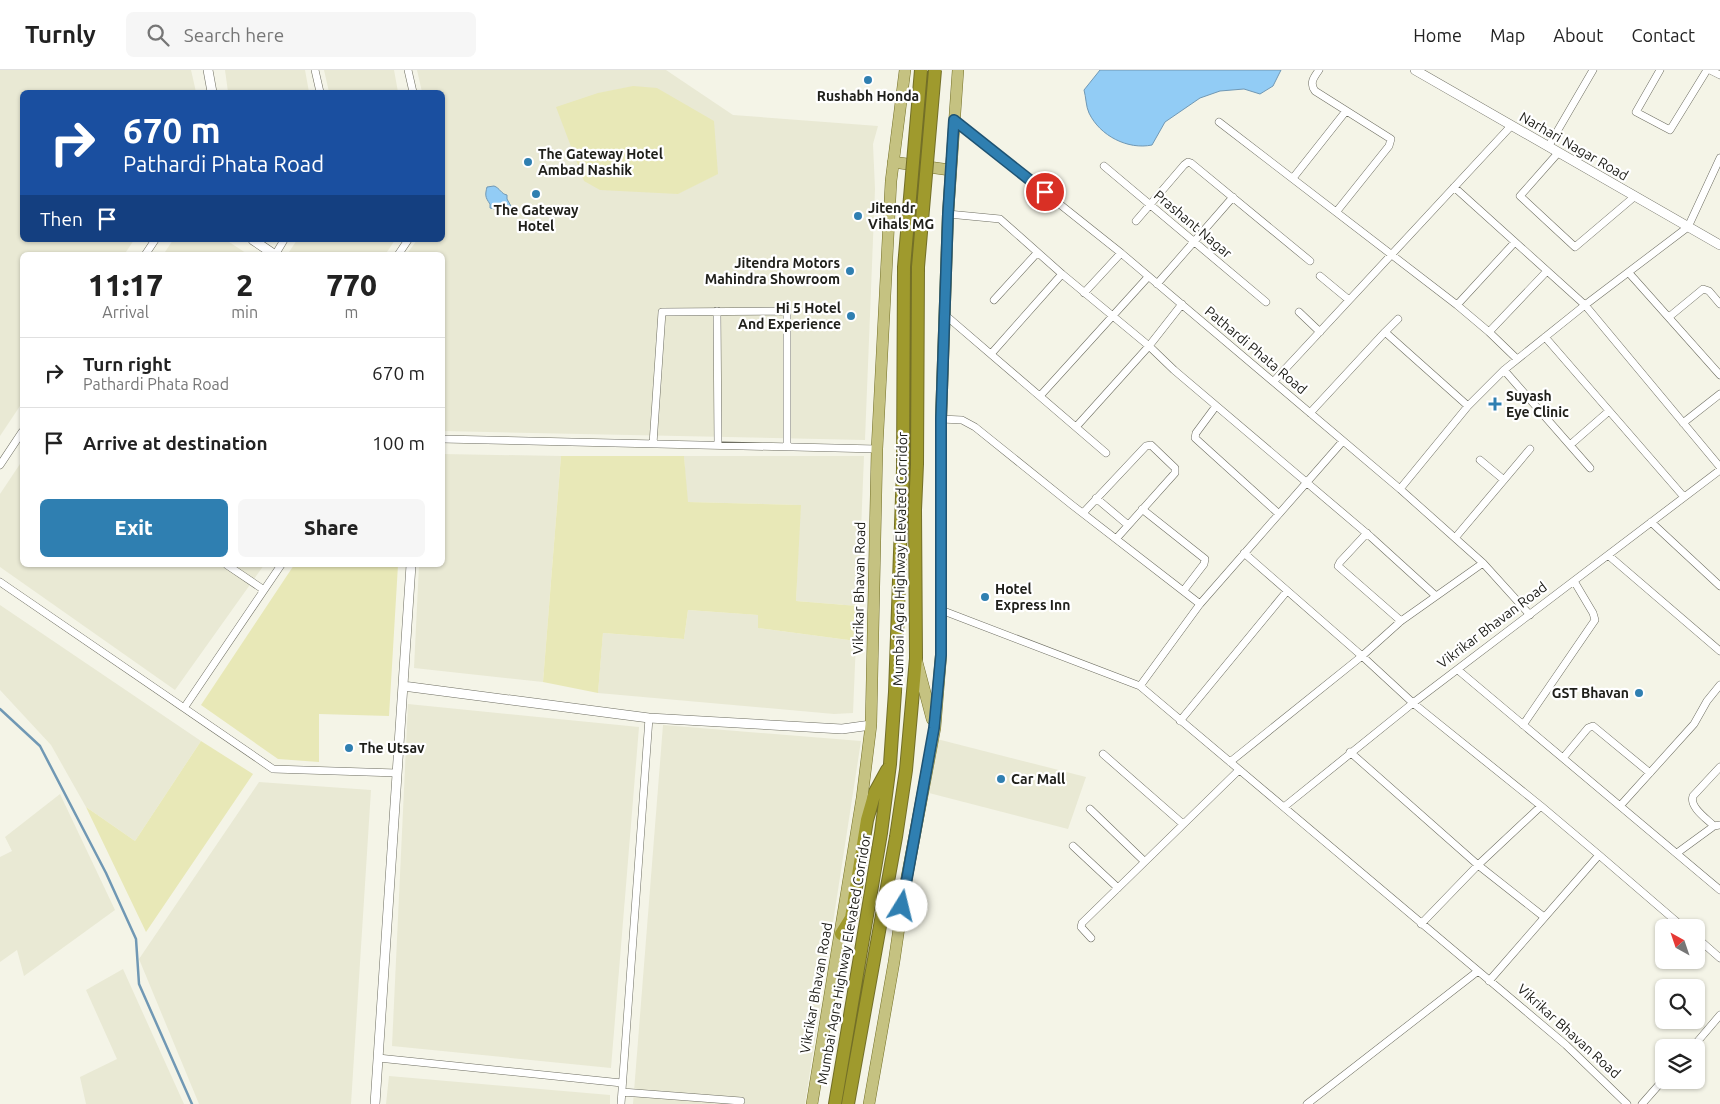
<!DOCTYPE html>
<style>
body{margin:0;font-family:Ubuntu,sans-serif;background:#f6f6f6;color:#222;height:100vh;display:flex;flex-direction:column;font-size:19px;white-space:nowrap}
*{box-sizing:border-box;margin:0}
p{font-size:16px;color:#767676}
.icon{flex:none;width:28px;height:28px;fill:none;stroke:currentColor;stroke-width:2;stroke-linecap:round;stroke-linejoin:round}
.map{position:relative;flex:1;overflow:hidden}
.sheet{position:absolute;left:20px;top:182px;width:425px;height:315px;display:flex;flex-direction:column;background:#fff;border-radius:8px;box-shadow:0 1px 4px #0004}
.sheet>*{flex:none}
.banner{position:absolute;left:20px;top:20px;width:425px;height:152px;border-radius:8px;box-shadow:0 1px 4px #0004;background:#1a4fa0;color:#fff;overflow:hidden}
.needle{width:32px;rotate:320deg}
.buttons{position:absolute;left:1655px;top:849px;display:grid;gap:10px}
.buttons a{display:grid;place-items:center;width:50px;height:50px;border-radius:8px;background:#fff;box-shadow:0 1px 4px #0004;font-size:25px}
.pin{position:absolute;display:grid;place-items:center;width:42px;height:42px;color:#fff;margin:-21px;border:2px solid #fff;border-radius:50%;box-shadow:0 1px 5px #0007}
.me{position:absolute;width:55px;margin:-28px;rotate:9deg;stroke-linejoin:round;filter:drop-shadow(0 0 4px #0008)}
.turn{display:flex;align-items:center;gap:18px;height:105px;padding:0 20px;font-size:22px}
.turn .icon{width:65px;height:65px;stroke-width:2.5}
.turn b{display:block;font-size:35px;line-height:42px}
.then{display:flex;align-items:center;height:48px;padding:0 20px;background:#0003;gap:10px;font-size:19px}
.eta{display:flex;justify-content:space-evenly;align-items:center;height:85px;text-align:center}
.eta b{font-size:30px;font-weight:800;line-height:35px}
.primary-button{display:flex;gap:10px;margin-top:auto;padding:10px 20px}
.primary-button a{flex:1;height:58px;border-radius:8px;background:#2f7fb1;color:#fff;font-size:20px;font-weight:800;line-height:58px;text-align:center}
.primary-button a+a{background:#f6f6f6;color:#222}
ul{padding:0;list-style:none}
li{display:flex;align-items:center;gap:15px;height:70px;padding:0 20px;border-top:1px solid #e0e0e0}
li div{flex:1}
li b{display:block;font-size:19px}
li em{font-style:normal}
header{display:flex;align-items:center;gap:30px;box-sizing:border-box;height:70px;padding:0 25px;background:#fff;border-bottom:1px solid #e0e0e0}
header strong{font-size:24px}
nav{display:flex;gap:28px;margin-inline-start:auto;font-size:18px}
.search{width:350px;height:45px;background:#f6f6f6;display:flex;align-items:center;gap:12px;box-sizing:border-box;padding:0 18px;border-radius:8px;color:#767676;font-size:19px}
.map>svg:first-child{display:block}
</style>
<header>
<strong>Turnly</strong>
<div class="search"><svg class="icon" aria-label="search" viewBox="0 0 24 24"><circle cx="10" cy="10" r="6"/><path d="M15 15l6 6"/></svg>Search here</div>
<nav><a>Home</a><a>Map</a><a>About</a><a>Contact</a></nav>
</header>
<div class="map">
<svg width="1720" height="1034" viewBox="0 0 1720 1034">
<rect width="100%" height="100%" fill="#f4f4e7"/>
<!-- built -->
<path fill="#e9e9d4" d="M0,0H191L196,22H22V170H134L124,185H22V333L0,366Z
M225,0H305L309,22H228Z
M324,0H394L398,22H329Z
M417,0H666L733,45L878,56L873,74L875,119L865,370L443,361L442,185H406L417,170H442V22H422Z
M173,170H226L249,185H163Z
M297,170H395L385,185H287Z
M443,384L561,386L543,612L414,598L419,495H442Z
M684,386H864L858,536L796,531L800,435L687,432Z
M22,391V495H264L175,620L0,497V424Z
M0,535L201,671L135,771L86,737L51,675L0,620Z
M688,540L759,545V558L856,571L853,643L834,644L598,623L603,563L684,569Z
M408,634L639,657L611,998L392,976Z
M663,655L861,671L805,1034H633Z
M937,669L1086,707L1068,759L929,723Z
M259,712L371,720L351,1034H199L139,889Z
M60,724L115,840L24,906L17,880L0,892V787L12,781L5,767Z
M123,899L184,1034H86L80,1007L117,989L86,920Z
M389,1006L610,1025V1034H386Z"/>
<!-- green -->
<path fill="#e8e8b7" d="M633,16L657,18L714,51L718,104L678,124L600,120L584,111L556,37L598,23Z
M561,386H684L688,432L801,435L796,531L858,536L856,571L758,558V545L688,540L684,569L603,563L598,623L543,612Z
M294,495H398L389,646L319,644V692L278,689L201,635Z
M201,671L253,704L146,862L86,737L135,771Z"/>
<!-- water -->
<path fill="#92ccf5" stroke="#7098b4" d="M1100,0H1281L1273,16L1260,24L1244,19L1220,21L1200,28L1165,52L1152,75C1128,80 1100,66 1089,43C1086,37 1086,27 1084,20Z
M494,116C500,118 501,124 507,125V129L512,138L510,145H501L495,139L490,138V134C485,127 485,125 487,117Z"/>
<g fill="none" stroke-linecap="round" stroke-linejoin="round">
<!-- stream -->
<path stroke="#7098b4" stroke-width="2.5" d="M0,639L40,676L106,803L136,869L139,914L192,1034"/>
<!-- minor casing -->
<g stroke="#6d6d61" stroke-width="8">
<path id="minor" d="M315,0L320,22
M408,0L413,22
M1319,0C1314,7 1309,13 1315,21L1391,69L1389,76L1337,141
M1660,0L1636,42L1670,60L1707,0
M1710,0L1720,5
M954,50L1121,183L1400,419L1483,493L1530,545
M1219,52L1457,235L1489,262L1517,289
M1548,77L1593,0
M1558,83L1520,126L1575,177L1634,127
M1104,96L1266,232
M1293,108L1346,41
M1454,117L1585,235L1720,397
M948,144L1000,149L1062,204L1149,276L1174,300L1371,467L1436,526
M1136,151L1184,95L1188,92L1191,93L1310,191
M145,185L155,170
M275,185L284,170
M398,185L408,170
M1629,203L1720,305
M1320,206L1349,230
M1157,214L1233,127
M1084,223L1121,183
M994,230L1037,183
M1457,235L1515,172
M717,241L718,375
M1299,242L1320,262
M944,244L1106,383
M1669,247L1703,219L1709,221L1720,234
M1385,262L1398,249
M1489,262L1547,201
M1545,267L1684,427
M991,284L1062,204
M1504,300L1590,398
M1274,311L1511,56
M1040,326L1148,207
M1216,336L1196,363L1195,368L1279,444
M1310,343L1385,262L1468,336
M941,349L962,350L975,357L1072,435L1200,534
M1683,353L1720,324
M1076,357L1149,276L1182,234
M442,369L877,379
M653,374L662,242L787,241V377
M1570,375L1609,341
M1480,390L1504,410
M0,395L22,362
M1400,419L1468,336L1504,300L1585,235L1688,157L1720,88
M1096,428L1128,455
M1142,439L1205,489L1204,494L1184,520
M1083,443L1146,376L1151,375L1175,398V403L1116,469
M1651,452L1720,516
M1367,463L1340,492L1338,496L1401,551
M1455,468L1530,379
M1244,483L1362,586L1413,633L1541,736L1599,785L1489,911
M1608,485L1720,581
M227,495L264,520
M0,512L273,699L397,703
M941,540L1140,616L1566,975L1627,1034
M1458,600L1720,820
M1140,616L1200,534L1343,371
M184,638L281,495
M1180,651L1287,521
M1523,655L1595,550L1593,543L1574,511
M1350,682L1478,795L1421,854
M1103,684L1183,754
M1563,688L1588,658L1593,656L1650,703
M1230,692L1362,586L1401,551L1483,493
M1541,736L1478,795L1544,847
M1620,736L1694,654L1707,631L1720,615
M1284,737L1413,633L1720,400
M1090,739L1144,791
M1714,756C1707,749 1689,737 1693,726L1720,697
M1073,776L1118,818
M1677,783L1714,756L1720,755
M1599,785L1684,858
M1696,867L1720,888
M1091,868L1081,857L1082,853L1239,700
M1692,978L1720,945
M378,988L622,1013
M622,1022L741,1031
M621,1034L649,648
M1307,1034L1478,901
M1642,1034L1664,1009"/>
</g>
<!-- tertiary casing -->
<g stroke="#6d6d61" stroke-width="10">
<path id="tertiary" d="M208,0L212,22
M1415,0L1720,175
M253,170L275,185
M403,616L649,648L842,659L871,655
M375,1034L411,495"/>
</g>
<!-- primary casing -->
<g stroke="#736f27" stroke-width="12">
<path id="primary" d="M893,92L950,100
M917,592L932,649
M812,1034L862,728L871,655L877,379L891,111L905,0
M869,1034L894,892L905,817L935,658L941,585V349L948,144L958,0"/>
</g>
<!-- motorway casing -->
<g stroke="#736f27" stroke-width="14">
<path id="motorway" d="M841,864L851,848L867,750L875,722L887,700
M835,1034L881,763L890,694L895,622L903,399
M848,1034L896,767L906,700L916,588L915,440L917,394"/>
</g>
<!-- minor -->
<use href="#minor" stroke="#fff" stroke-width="7"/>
<!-- tertiary -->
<use href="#tertiary" stroke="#fff" stroke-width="9"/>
<!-- primary -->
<use href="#primary" stroke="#c5c281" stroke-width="11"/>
<!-- motorway -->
<use href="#motorway" stroke="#9f9a2d" stroke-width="12"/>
<!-- motorway-bridge casing -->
<g stroke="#736f27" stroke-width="14" stroke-linecap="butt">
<path id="motorway-bridge" d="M917,394L918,197L935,0
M903,399L904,197L921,0"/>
</g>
<!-- motorway-bridge -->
<use href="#motorway-bridge" stroke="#9f9a2d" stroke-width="12"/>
</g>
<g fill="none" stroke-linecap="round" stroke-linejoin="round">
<!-- route casing -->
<g stroke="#1f5373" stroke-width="12">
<path id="route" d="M902,836L934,658L941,585V349L948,144L954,50L1045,122"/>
</g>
<!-- route -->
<use href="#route" stroke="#2f7fb1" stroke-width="9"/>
</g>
<!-- markers -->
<g fill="#2f7fb1" stroke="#fff" stroke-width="2">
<circle cx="868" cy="10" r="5"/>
<circle cx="528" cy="92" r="5"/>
<circle cx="536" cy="124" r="5"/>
<circle cx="858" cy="146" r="5"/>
<circle cx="850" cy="201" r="5"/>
<circle cx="851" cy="246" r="5"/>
<path d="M1492.5 326.5h5v5h5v5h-5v5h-5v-5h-5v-5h5z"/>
<circle cx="985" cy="527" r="5"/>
<circle cx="1639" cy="623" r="5"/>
<circle cx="349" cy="678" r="5"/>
<circle cx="1001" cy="709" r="5"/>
</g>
<g text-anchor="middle" stroke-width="4.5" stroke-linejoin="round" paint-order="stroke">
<!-- poi labels -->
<g font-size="14" font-weight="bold" fill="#20201b" stroke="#fff" text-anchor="start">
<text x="868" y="31" text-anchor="middle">Rushabh Honda</text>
<text x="538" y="89">The Gateway Hotel<tspan x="538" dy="16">Ambad Nashik</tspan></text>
<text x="868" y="143">Jitendr<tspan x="868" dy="16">Vihals MG</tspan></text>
<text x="536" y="145" text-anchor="middle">The Gateway<tspan x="536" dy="16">Hotel</tspan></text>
<text x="840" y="198" text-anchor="end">Jitendra Motors<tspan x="840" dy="16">Mahindra Showroom</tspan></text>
<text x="841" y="243" text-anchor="end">Hi 5 Hotel<tspan x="841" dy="16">And Experience</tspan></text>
<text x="1506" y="331">Suyash<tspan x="1506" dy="16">Eye Clinic</tspan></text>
<text x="995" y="524">Hotel<tspan x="995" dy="16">Express Inn</tspan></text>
<text x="1629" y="628" text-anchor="end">GST Bhavan</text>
<text x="359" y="683">The Utsav</text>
<text x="1011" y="714">Car Mall</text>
</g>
<!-- street labels -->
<g font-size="14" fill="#20201b" stroke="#fff">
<text transform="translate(1574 76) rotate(30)" y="5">Narhari Nagar Road</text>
<text transform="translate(1193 154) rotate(40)" y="5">Prashant Nagar</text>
<text transform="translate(1256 280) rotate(40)" y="5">Pathardi Phata Road</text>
<text transform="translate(900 489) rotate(-89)" y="5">Mumbai Agra Highway Elevated Corridor</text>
<text transform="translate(859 518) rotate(-89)" y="5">Vikrikar Bhavan Road</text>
<text transform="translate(1492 555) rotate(-37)" y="5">Vikrikar Bhavan Road</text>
<text transform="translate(844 889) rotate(-80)" y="5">Mumbai Agra Highway Elevated Corridor</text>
<text transform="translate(816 918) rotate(-80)" y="5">Vikrikar Bhavan Road</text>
<text transform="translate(1569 961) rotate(42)" y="5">Vikrikar Bhavan Road</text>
</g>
</g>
</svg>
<div class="buttons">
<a><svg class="needle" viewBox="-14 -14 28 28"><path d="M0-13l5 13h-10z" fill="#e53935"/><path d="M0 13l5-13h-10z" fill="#767676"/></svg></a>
<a><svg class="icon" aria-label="search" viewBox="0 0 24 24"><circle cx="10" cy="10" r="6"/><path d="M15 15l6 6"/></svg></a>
<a><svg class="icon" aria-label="layers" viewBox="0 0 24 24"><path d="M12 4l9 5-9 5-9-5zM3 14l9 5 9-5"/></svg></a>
</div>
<div class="pin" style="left:1045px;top:122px;background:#d93025"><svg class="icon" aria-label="arrive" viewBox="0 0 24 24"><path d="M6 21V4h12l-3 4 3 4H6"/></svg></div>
<svg class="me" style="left:902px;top:836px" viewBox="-20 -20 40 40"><circle r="19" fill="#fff"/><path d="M0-13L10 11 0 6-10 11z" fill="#2f7fb1"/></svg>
<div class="banner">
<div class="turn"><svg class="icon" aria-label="right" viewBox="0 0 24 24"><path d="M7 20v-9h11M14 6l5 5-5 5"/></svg><div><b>670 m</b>Pathardi Phata Road</div></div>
<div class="then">Then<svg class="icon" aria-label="arrive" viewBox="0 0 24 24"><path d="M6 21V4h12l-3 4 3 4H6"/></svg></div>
</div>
<section class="sheet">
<div class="eta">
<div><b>11:17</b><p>Arrival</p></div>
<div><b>2</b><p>min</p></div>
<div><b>770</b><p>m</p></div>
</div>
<ul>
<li><svg class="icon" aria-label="right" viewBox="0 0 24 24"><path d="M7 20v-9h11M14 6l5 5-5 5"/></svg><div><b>Turn right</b><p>Pathardi Phata Road</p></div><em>670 m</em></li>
<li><svg class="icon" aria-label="arrive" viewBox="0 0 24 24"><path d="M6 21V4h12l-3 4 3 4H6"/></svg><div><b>Arrive at destination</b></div><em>100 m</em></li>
</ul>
<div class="primary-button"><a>Exit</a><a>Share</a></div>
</section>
</div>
